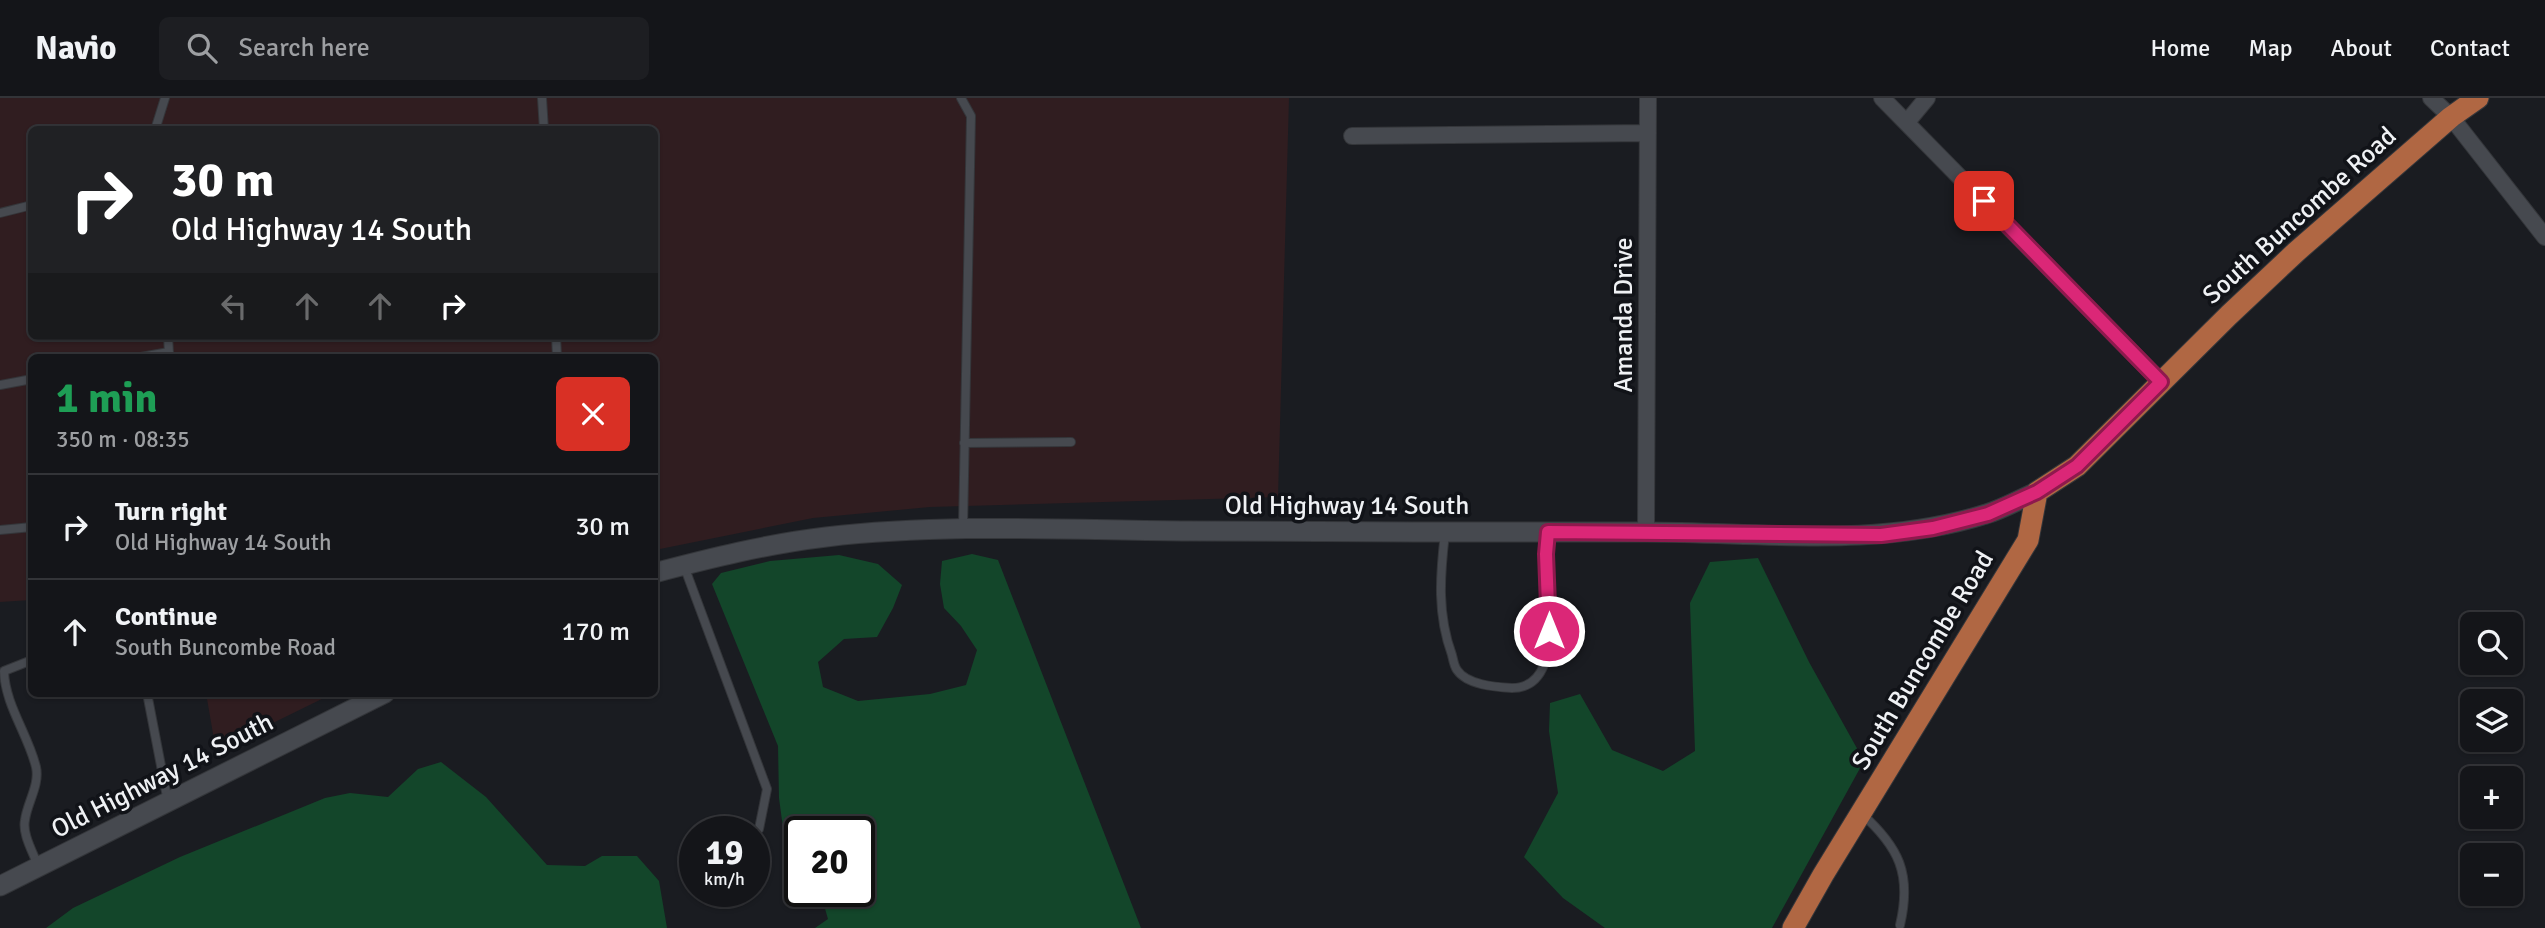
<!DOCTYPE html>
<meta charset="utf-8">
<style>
body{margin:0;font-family:Signika,sans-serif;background:#1d1e22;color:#f1f3f6;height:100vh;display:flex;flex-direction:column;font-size:26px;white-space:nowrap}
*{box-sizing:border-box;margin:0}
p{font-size:23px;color:#9d9fa2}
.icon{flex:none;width:38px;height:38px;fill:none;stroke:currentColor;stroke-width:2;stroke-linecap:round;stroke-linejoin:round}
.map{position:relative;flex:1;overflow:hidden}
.details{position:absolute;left:28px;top:256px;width:630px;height:343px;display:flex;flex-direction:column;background:#141519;border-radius:10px;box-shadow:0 2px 5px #0004,0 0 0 2px #333438}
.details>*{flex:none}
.banner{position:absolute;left:28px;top:28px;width:630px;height:214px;border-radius:10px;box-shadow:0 2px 5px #0004,0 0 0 2px #333438;background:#202124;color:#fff;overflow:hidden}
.buttons{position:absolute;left:2460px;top:514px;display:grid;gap:14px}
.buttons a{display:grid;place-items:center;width:63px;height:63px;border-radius:10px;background:#141519;box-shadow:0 2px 5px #0004,0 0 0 2px #333438;font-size:35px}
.speed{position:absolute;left:679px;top:718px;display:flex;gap:14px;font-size:35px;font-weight:700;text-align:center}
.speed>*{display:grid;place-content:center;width:91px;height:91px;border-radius:50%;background:#141519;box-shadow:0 2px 5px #0004,0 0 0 2px #333438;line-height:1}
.speed small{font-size:18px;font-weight:400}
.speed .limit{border:4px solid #111;border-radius:10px;background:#fff;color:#111}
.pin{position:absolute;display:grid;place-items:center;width:60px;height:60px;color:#fff;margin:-30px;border-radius:14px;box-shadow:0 4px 10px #0006}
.me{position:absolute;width:77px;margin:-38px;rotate:0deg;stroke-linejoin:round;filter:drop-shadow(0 0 5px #0008)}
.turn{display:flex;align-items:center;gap:24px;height:147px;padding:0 28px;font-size:32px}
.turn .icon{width:91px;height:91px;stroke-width:2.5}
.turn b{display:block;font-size:49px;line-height:60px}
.lanes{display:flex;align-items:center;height:66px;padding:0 28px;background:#0003;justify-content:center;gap:35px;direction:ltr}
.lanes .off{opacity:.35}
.round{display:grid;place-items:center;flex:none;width:74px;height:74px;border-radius:10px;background:#1d1e22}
.headline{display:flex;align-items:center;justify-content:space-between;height:119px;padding:0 28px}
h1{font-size:42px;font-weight:700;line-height:52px;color:#1e9e55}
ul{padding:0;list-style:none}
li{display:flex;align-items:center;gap:21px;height:105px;padding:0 28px;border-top:2px solid #333438}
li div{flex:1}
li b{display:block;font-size:26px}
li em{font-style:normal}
header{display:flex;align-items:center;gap:42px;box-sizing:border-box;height:98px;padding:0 35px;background:#141519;border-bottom:2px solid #333438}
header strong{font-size:33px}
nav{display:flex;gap:38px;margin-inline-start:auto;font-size:24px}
.search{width:490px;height:63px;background:#1d1e22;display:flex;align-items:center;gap:18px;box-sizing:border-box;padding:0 24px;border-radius:10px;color:#9d9fa2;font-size:26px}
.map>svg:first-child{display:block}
</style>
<header>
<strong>Navio</strong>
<div class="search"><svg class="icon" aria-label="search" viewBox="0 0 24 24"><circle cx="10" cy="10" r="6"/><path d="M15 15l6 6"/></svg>Search here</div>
<nav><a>Home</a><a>Map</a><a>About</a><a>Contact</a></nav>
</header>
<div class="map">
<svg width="2545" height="830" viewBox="0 0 2545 830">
<rect width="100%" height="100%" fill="#1a1c21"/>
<!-- industrial -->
<path fill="#301d20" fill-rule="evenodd" d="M0,0H1289L1278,399L930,409L813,420L655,452L654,259H32L31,502L0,504ZM32,32H654V238H32Z
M206,595H334L216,653Z"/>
<!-- green -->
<path fill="#13462a" d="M972,456L998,462L1141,830H815L828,821L820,793H859V733H800V750L783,730L779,700L778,648L712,486L721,475L770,463L839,457L878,466L902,487L893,510L877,539L844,541L818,564L823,589L858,603L930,596L966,587L977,552L961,528L944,510L940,486L942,463Z
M1758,460L1809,564L1864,663L1772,830H1605L1563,800L1524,759L1558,695L1549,633L1550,605L1580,596L1612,652L1663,673L1695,653L1690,505L1710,464Z
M441,664L486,699L547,767L585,768L602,758H637L659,783L667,830H46L73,810L180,759L325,700L350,695L388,699L418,671Z"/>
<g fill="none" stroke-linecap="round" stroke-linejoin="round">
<!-- service casing -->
<g stroke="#34363a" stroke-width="10">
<path id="service" d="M542,0L544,32
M961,0L971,18L963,431
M155,32L165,0
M0,115L32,107
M168,238L169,256
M556,238L557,259
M141,259L169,254
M0,287L32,281
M964,345L1071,344
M0,432L32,429
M1445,435C1440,478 1437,516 1452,557C1453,561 1454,568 1457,572C1467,587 1495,589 1512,590C1527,590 1538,582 1544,567C1558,525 1544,477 1548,434
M684,468L767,691L759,731
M32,562L4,573C5,607 28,636 36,669C40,687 27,705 25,722C22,736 33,754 38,768
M147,595L168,704
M1861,715C1899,749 1912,776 1900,827"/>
</g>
<!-- minor casing -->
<g stroke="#34363a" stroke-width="18">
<path id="minor" d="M1882,0L2161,284
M2431,0L2451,19L2545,139
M1907,24L1927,0
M1352,38L1648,35
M1646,434L1648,0"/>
</g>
<!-- tertiary casing -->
<g stroke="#34363a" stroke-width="21">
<path id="tertiary" d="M654,475C711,460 767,446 826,439C946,425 1069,432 1189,433C1339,434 1488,434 1638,434C1753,433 1873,452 1986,416C2003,411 2020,401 2037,394
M0,788L385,595"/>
</g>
<!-- primary casing -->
<g stroke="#34363a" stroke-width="23">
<path id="primary" d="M1793,830L1823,777L2028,442L2037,394L2077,368L2229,217L2296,154L2451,19L2478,0"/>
</g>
<!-- service -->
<use href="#service" stroke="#46494f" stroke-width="8"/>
<!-- minor -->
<use href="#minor" stroke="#46494f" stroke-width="16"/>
<!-- tertiary -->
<use href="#tertiary" stroke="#46494f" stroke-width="19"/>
<!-- primary -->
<use href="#primary" stroke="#b06743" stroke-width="21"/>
</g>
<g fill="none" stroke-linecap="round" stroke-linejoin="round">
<!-- route casing -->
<g stroke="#8e194d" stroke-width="18">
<path id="route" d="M1549,533L1546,456L1548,434L1881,437L1933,430L1988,416L2037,394L2077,368L2161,284L1984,103"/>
</g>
<!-- route -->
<use href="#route" stroke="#db2777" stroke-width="12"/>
</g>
<g text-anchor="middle" stroke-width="7" stroke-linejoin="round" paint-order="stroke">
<!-- street labels -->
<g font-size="26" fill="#eff1f4" stroke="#111318">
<text transform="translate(2299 117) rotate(-42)" y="9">South Buncombe Road</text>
<text transform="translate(1623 217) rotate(-90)" y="9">Amanda Drive</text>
<text x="1347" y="416">Old Highway 14 South</text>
<text transform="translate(1922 562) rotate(-59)" y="9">South Buncombe Road</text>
<text transform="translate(162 677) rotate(-27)" y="9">Old Highway 14 South</text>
</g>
</g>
</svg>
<div class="buttons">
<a><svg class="icon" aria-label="search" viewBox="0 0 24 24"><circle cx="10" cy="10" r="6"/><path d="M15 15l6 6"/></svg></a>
<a><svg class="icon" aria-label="layers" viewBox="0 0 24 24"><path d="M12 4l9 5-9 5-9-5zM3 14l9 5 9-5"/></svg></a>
<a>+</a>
<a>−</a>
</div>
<div class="speed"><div>19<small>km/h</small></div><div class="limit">20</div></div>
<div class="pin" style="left:1984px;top:103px;background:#d93025"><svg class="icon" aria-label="arrive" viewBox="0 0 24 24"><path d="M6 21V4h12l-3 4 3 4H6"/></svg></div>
<svg class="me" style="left:1549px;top:533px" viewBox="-20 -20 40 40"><circle r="17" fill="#db2777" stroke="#fff" stroke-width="3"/><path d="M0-11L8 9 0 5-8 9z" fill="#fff"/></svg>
<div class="banner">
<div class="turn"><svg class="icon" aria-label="right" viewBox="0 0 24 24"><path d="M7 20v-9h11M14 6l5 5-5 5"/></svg><div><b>30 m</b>Old Highway 14 South</div></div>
<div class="lanes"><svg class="icon off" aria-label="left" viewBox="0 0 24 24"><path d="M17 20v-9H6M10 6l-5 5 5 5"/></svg><svg class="icon off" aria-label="ahead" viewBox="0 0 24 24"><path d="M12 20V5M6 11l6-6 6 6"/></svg><svg class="icon off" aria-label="ahead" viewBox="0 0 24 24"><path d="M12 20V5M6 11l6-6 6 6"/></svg><svg class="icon" aria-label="right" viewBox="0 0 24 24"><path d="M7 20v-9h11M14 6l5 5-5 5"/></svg></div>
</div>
<section class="details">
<div class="headline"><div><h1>1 min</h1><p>350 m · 08:35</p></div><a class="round" style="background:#d93025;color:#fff"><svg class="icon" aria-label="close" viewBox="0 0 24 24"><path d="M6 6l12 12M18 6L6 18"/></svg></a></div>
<ul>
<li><svg class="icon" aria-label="right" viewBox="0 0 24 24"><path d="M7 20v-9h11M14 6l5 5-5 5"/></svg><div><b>Turn right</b><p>Old Highway 14 South</p></div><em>30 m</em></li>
<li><svg class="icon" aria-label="ahead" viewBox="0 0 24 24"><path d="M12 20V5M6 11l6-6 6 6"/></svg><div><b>Continue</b><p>South Buncombe Road</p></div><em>170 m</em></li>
</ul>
</section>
</div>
